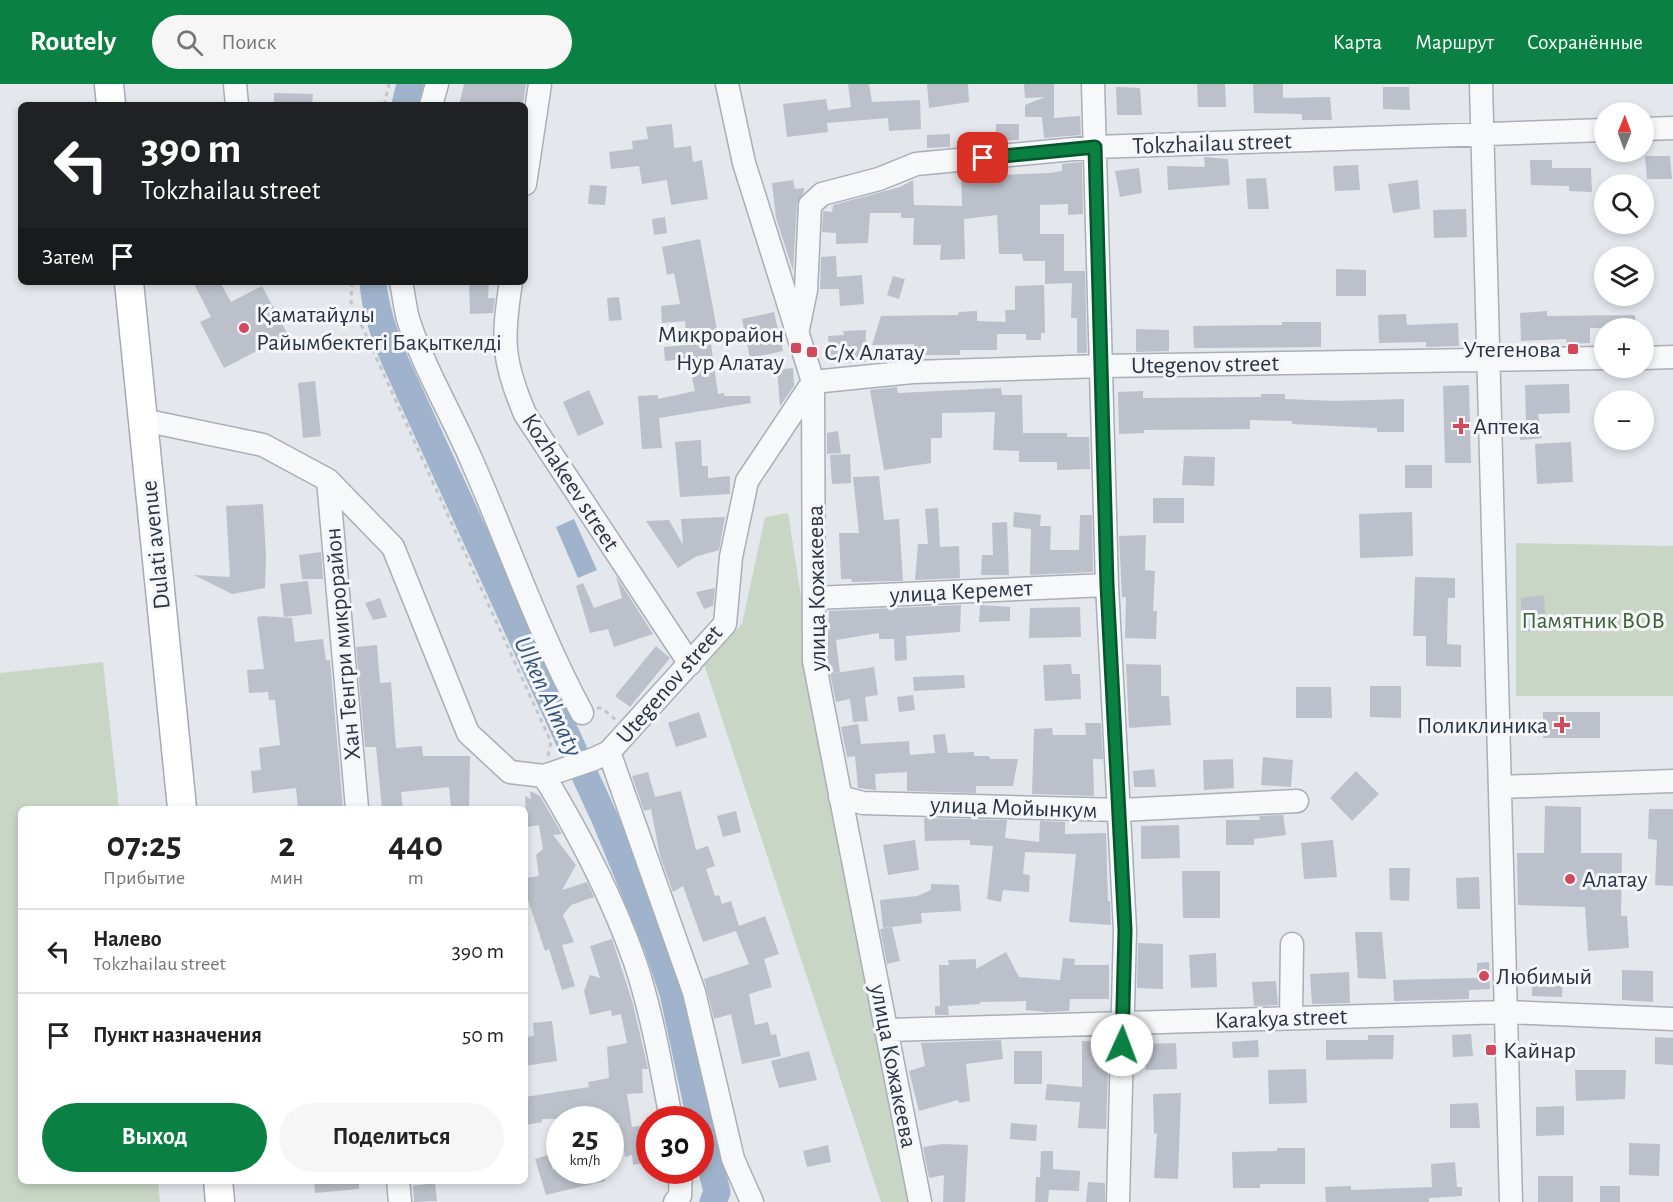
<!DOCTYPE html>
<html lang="ru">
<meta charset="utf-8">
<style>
body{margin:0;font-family:"Alegreya Sans",sans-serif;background:#f6f6f6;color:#222;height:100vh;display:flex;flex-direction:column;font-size:22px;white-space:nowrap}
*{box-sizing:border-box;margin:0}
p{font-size:20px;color:#767676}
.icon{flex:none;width:33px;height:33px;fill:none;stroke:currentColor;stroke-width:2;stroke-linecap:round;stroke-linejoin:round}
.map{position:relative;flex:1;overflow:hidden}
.panel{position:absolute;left:18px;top:722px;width:510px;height:378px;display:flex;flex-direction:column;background:#fff;border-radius:9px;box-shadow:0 3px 9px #0003}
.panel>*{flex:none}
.hud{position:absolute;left:18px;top:18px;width:510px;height:183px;border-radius:9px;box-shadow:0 3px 9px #0003;background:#202124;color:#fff;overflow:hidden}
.needle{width:39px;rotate:1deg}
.controls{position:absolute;left:1594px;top:18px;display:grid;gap:12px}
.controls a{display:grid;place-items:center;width:60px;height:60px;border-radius:50%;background:#fff;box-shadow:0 3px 9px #0003;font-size:30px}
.speed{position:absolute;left:546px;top:1022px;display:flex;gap:12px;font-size:30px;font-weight:700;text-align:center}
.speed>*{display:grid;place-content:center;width:78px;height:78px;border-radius:50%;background:#fff;box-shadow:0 3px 9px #0003;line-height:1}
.speed small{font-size:15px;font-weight:400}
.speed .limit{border:9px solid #d22;background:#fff;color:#111}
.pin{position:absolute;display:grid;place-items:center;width:51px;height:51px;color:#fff;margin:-26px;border-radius:12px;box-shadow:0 3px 9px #0006}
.me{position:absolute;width:66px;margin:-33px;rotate:2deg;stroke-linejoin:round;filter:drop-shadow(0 0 4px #0008)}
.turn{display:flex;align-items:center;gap:21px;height:126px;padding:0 24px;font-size:27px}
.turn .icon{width:78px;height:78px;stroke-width:2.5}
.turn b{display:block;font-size:42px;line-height:51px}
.then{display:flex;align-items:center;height:57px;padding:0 24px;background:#0003;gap:12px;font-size:22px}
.eta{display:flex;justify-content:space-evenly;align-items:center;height:102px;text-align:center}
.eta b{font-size:36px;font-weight:700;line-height:42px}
.button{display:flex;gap:12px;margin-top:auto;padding:12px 24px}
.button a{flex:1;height:69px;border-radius:36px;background:#0b8043;color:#fff;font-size:24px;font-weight:700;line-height:69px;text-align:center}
.button a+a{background:#f6f6f6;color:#222}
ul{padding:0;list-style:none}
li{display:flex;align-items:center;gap:18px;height:84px;padding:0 24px;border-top:2px solid #e0e0e0}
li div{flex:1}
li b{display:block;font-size:22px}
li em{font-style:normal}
header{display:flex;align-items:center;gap:36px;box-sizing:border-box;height:84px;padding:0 30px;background:#0b8043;color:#fff}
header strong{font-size:28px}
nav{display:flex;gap:33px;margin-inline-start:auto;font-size:21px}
.search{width:420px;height:54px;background:#f6f6f6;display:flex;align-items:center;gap:15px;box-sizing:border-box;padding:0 21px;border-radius:33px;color:#767676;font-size:22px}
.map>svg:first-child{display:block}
</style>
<header>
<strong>Routely</strong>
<div class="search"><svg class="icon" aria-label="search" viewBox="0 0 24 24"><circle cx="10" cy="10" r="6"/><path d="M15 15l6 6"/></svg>Поиск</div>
<nav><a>Карта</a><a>Маршрут</a><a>Сохранённые</a></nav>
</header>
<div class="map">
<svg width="1673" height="1118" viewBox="0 0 1673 1118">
<rect width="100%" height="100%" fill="#e4e7ec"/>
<!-- green -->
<path fill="#c9d6c5" d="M788,429L811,577L911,1118H881L704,580L742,540L765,433Z
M1516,459L1673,462V612H1516Z
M103,578L119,724H21V1096L158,1097L160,1118H0V589Z"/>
<!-- water -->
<path fill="#9fb4cc" d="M574,435L597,486L578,494L556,443Z"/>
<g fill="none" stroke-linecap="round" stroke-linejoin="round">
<!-- river -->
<path stroke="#9fb4cc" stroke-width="27" d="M405,21L410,0
M373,198C375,226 385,253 396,279L605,735L657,862L673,909L700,1035
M700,1038L717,1108L713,1118"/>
</g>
<!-- building -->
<path fill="#bbc0ca" d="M464,0H526L523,21H459Z
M848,0H869L872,18L920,16L921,45L889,47L888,34L827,39L828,48L787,53L783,20L826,15L828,26L851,23Z
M927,0H968L969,18L929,24Z
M1024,0H1054V34L1080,32L1081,51L1044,54L1042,33H1025V21L1045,13L1025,14Z
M1197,0H1225L1226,23H1198Z
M1253,0H1283V14L1330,13L1332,36H1302V30L1254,29Z
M1116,3L1140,4L1142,31H1117Z
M1383,3H1409L1410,26L1383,25Z
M274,9L313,10L312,21H274Z
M672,40L674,64L691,62L693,78L702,76L708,115L671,121L667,96L642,100L639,82L611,85L609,68L633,65L632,57L648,55L646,43Z
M996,40H1019V56H996Z
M950,50V63L927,64V51Z
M1645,72H1670L1672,95H1647Z
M1204,73L1228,75L1230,101L1168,106L1167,82L1205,83Z
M1530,76H1552V84H1591L1592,108L1569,107V102L1531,101Z
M1082,78L1083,130L1068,131V120L1040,121V150H1064V187H1085L1087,269H1077V234H1071L1072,199L1045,200V177H1023L1022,170H999L997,131L964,135L965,175L940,176L941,161H913L914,134H901V129H870L868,159L836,160V149L822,148L823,127L832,128L833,121L900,103L913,96L914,121L962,122L961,89L994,86L995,91L1050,89L1062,87V80Z
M1358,81L1360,106L1335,107L1333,82Z
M1139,84L1142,109L1120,113L1115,87Z
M1266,94L1269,125H1248L1246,95Z
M793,96L795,105L804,104V108L797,120L793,187L776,134L772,99Z
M1418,96L1420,125L1393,129L1388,100Z
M590,101L607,102L605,121L588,120Z
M1466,125L1467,153L1434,154L1433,126Z
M665,133L667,149L654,151L652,135Z
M700,155L718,251L710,253L718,310L724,309V312H750L751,319L659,334L662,364L642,365L638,312L658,311V315L695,307L689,281H682L683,275L665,277L664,263L687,261L685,237L662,239L661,222L680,220L674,189L667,191L662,163Z
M836,172L837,193L862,191L864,220L840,222L839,205H820L821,173Z
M1336,185L1366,186V212H1336Z
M893,192L905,195L899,215L887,211Z
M193,198H220L231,218L262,202L288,251L224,284L200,238L211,233Z
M469,198H489L488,214H495L493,229L470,230Z
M1044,201L1045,249H1041V256H1026V250H997V266H960V271H915L914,260L872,261L881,232L958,231L959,228L977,227V237L1006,238L1005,226H1015V202Z
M619,213L622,236L609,237L607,214Z
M1547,227V232L1635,231L1636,244H1590V259L1567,260L1566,255L1521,257L1520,229Z
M774,228L783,267L750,274L742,235Z
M1406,230L1407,241L1458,239L1459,262L1426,263V258L1379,259L1378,231Z
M1282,238H1321V263L1194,264L1193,242L1282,241Z
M1136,245L1169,246V267L1136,268Z
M866,246L865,278L845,279V274L830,275L828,252L844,251L843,247Z
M793,284L794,302L780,322L777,286Z
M315,297L321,352L303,354L298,299Z
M1569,300L1570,329L1538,330L1542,354L1520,356L1518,338L1526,337L1525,301Z
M1469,301L1471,379H1445L1443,302Z
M897,303L898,309L1001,304L1002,311H1022L1023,349H1067V353H1089L1090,385L1057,386V378H1019V367L993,366L995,328L942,329V354H931V379L884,386L870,306Z
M589,306L604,340L578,352L563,318Z
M1143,307V314L1261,313V310H1285V315L1336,317L1404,315V348H1377V344L1292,340V337L1250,336V345L1144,346V349L1119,350L1118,308Z
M838,347L841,369L827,370V349Z
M701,356L702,382H708V394L730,392V410L680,413L675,358Z
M1571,358L1573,398L1537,400L1535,360Z
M850,370L851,399L832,400L830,371Z
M1184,372L1215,373L1214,402L1182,401Z
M1405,381H1432V404H1405Z
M879,392L884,436L899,435L903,497L852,498L851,495H841L839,449H859L853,393Z
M1153,414H1184V439H1153Z
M263,420L266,471L265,504L232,510L194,491L230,493L226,422Z
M938,424L940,463L959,462L960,494L915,496L918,460H928L925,425Z
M1014,428L1041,431L1040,442H1051L1050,466H1079L1080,431H1092L1093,488L1030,491L1031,445L1013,443Z
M1412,428L1413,472L1360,474L1359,430Z
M725,433L719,466L695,473L678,484L646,437L669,436L683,461L681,435Z
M1007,438L1009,491H981L982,471H993L992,439Z
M1146,451L1145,486L1155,487L1153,527H1157L1156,555L1125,554L1126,513H1122L1119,452Z
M321,468L323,495H302L299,471Z
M616,492L653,550L614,563L608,545L590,549L576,502L583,499L594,524L622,514Z
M1415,493L1455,494V514H1448L1447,560L1461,561V583L1426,582V552H1413Z
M308,497L312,530L284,533L280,500Z
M715,504L713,522L704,525L696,508Z
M1544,511L1546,546L1522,548L1521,514Z
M380,514L387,533L373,536L365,519Z
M961,521L960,548L906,552L907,576L895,577L894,555H879V549L836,556L840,588L830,590L827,576L829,527Z
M980,521L1010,523V537L979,538Z
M1080,523L1081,553L1029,554L1030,524Z
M263,532L292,534L295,558L323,555L326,576H330L343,724H298L296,704L253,709L251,687L261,686L259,664L280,661L275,616H269L268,608L249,609L247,586L264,585L257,533Z
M377,561L380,599L391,598L396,664L422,662L423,672H470L469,724H451L449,703L401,708L403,724H382L376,663H365L356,563Z
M656,562L670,574L630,623L615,612Z
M1071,580L1072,590H1080L1081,615L1045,617L1043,581Z
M1126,580L1161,581V612H1169L1171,641L1129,644Z
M874,583L878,611L865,613L868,637L853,638L850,615L836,618L830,590Z
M964,591L965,604L914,607L913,593Z
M1370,602H1401V634L1370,633Z
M1296,603H1331L1332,634H1296Z
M913,611L915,626L899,628L897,613Z
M699,628L707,653L676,663L668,639Z
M1543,628H1600V654H1543Z
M1085,639H1101L1103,675H1093L1094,712L1032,710L1034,645L1052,644L1053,651H1086Z
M858,640L861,660L909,657L910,671L935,669L933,651L945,650L948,669L974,668V672H989L990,675H1018L1013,702H976V709L907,707V688L875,690L876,706L858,704L855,672L847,673L841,643Z
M1263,673L1293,676L1291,703L1261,701Z
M1233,675L1234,704L1204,706L1203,676Z
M1154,685L1156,703H1134L1133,687Z
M1356,687L1379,710L1352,737L1330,714Z
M648,688L655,713L681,707L696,766L708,762L715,782L706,785L715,812L719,811L722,820L731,817L739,842L765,832L779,870L764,875L772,903L749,910L755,941L768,938L771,951L776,950L781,972L742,980L731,930L714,935L704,895L749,880L736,847L703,858L683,802L673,808L660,772L651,725L644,727L632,692Z
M530,707L540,712L562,750L553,751L576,781L562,806L587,798L594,813L571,821L563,831L574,858L562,861L575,902L562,906L549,865L545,867L525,807V794L539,792L536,771L543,765L539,741L527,743L525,712L531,715Z
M1545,722L1581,723V769H1622L1621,832H1627L1629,864L1588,867L1585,823L1518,821L1517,769H1544Z
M1649,725H1673V802L1655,801L1657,756L1648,755Z
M736,727L741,748L723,753L717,732Z
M1283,731L1286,751L1254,755V761H1226V736H1260L1259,732Z
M924,734L1007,736L1005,754L1039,758L1040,737L1065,738V750L1106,749L1108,817H1110L1111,841L1069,838L1076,770L1025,768L1023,790L1030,791L1029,808L1003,806L1001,818L987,815L993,762L970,761V756L925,757Z
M1179,741L1180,774L1141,775V742Z
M915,756L919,786L888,791L883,761Z
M1333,756L1337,793L1304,795L1301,759Z
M1389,784H1410L1409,817L1390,816Z
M1182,787H1220V834H1183Z
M1479,793L1480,825H1457L1456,794Z
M931,800L959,801L961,827L921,829L922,839L883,844L880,816L917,812L931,806Z
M892,843L900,877L887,880L880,845Z
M1355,848H1382L1386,895L1358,894Z
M612,855L633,920L648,985H642L643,1009L627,1010L632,1043L650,1040V1078L633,1081L632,1071L625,1073L619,1039L610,1041V1035H542V1038L525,1041V1013L589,1003L588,998L609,994L607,963L627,959L621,930L612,932L611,926L590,931L584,907L590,891L600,894L590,862Z
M1138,859L1163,860V905L1137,904Z
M1006,868L1019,893L1060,896L1063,874L1075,875L1074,881H1109V915H1070L1069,927L1047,928L1026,926V917L980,918V920L948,922L949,931H935V922H940L939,881H949L948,876L976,875V885Z
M1216,869L1217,903L1191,904L1189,871Z
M1489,878L1490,905L1469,906V915L1394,917L1393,896L1477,894V879Z
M1532,886L1563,887L1562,913L1532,912Z
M1622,886L1653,887V918L1622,916Z
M1349,888L1350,919L1312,920L1310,890Z
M1276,897L1278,921L1254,922L1252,898Z
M552,937L557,977L525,982V953L534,952L533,939Z
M1471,950L1473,972L1453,973L1452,951Z
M1368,951H1394L1393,975L1326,976V956H1368Z
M1655,953L1673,954V981L1655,980Z
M1001,956L1003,975L966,980L970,1017L959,1019L958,1016L919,1027L909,987L925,982L921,959Z
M1258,956L1259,973L1233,974L1232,958Z
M1082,957L1109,958L1106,1045L1078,1044L1080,1018L1045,1016L1047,1000L1082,1003Z
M1176,959L1177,985L1146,986L1145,960Z
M809,967L817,996L779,1004L771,977Z
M1014,967H1042V1000H1014Z
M1306,985L1307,1019L1269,1020L1268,986Z
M1575,986H1626L1625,1015L1576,1017Z
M1181,1009L1178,1095L1154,1094L1157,1049L1154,1050L1153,1010Z
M1478,1019L1480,1044H1450V1020Z
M1564,1022V1051L1536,1052V1023Z
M1011,1039L1037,1041L1036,1057L1010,1055Z
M1629,1059L1660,1060L1659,1092L1629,1091Z
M942,1060L968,1061L965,1118H943L944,1091L929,1094L923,1063Z
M828,1061L831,1078L807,1083L803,1067Z
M1277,1064H1305V1100H1260V1104H1233L1232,1068L1277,1067Z
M1041,1067H1053V1085L1080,1087L1079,1107L1049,1106L1048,1118H1035L1036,1093H1040Z
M548,1071L553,1086H603L605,1097L546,1111L535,1075Z
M1455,1078L1457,1103H1462V1112L1429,1114V1118H1326L1325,1103L1351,1102V1106L1432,1103L1431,1080Z
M1538,1092H1573V1118H1538Z
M314,1096H359V1105L315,1109Z
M1088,1098L1105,1099V1118H1086Z
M435,1099L437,1117L414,1118L413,1102Z
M1600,1102H1620V1118H1600Z"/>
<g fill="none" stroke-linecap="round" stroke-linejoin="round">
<!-- minor casing -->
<g stroke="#a9aeb7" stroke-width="25">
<path id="minor" d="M235,0L237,21
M727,0L744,79L813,298L814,577L920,1118
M1093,0L1107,501L1125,846L1118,1118
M1481,0L1511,1118
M431,21L437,0
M1644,45L1673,44
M525,100L540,0
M401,198C404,211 405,226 409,238C425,286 451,329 471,375C508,459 538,547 582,629
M511,198C502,255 502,276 525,330L690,580
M798,245L806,206L810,121L822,110L879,95L916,80L1095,63L1605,46
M1644,274L1673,273
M143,336L263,361L328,396L393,463L468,649L510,688L544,692L594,675L609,668L725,540L731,473L747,397L813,298L912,288L1102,282L1605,274
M328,396L357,724
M815,514L1107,501
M609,668L694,908L733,1075L752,1118
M544,692C580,751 612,813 635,878C652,929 661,982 671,1035
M1500,703L1673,697
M840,713L863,719L1121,726L1297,717
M1291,934L1292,860
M888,946L1506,928L1673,935
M398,1096L400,1118
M675,1118L680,1112L681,1086"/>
</g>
<!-- major casing -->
<g stroke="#a3abb8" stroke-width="31">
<path id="major" d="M109,0L111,21
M129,198L182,724
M218,1096L220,1118"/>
</g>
<!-- path -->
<path stroke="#c2c5cb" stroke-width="3" stroke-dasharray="4.5 4.5" stroke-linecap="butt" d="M384,21L389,0
M352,198L351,218L551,658L548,672
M597,624H602L616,636"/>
<!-- minor -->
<use href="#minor" stroke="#f7f8fa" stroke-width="22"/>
<!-- major -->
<use href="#major" stroke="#fff" stroke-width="28"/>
</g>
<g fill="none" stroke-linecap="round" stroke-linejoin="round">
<!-- route casing -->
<g stroke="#07532c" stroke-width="15">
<path id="route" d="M983,74L1095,63L1107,501L1125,846L1122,961"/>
</g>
<!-- route -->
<use href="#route" stroke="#0b8043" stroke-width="10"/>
</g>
<!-- markers -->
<g fill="#d1495b" stroke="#f4f6f9" stroke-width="2">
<circle cx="244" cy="244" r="6"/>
<rect x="790" y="258" width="12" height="12" rx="3"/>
<rect x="1567" y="259" width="12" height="12" rx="3"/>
<rect x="806" y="262" width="12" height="12" rx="3"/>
<path d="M1458 333h6v6h6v6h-6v6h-6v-6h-6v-6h6z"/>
<path d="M1559 632h6v6h6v6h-6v6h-6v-6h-6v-6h6z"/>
<circle cx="1570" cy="795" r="6"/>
<circle cx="1484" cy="892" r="6"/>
<rect x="1485" y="960" width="12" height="12" rx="3"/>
</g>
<g text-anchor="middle" stroke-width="6" stroke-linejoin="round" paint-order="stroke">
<!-- street labels -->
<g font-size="24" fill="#2b3445" stroke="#f4f6f9">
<text transform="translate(1212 59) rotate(-2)" y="8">Tokzhailau street</text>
<text transform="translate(1205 280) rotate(-1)" y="8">Utegenov street</text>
<text transform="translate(571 398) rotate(57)" y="8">Kozhakeev street</text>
<text transform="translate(155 461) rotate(-96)" y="8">Dulati avenue</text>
<text transform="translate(816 504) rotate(-91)" y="8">улица Кожакеева</text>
<text transform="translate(961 507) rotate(-3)" y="8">улица Керемет</text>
<text transform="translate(342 560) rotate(-95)" y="8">Хан Тенгри микрорайон</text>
<text transform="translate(669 600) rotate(-49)" y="8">Utegenov street</text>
<text transform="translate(1014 723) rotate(2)" y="8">улица Мойынкум</text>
<text transform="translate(1281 934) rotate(-2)" y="8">Karakya street</text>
<text transform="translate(894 982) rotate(79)" y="8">улица Кожакеева</text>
</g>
<!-- poi labels -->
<g font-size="24" fill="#2b3445" stroke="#f4f6f9" text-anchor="start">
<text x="256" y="238">Қаматайұлы<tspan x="256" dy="28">Райымбектегі Бақыткелді</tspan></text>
<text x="784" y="258" text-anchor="end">Микрорайон<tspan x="784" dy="28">Нур Алатау</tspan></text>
<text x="1561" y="273" text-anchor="end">Утегенова</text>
<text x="824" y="276">С/х Алатау</text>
<text x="1473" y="350">Аптека</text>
<text x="1548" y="649" text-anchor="end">Поликлиника</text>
<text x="1582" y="803">Алатау</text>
<text x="1496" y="900">Любимый</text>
<text x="1503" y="974">Кайнар</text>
</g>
<!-- park labels -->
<g font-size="24" fill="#3f6138" stroke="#f4f6f9">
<text x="1593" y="544">Памятник ВОВ</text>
</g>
<!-- water labels -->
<g font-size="26" font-style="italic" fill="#34527a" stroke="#f4f6f9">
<text transform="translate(549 612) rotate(65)" y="9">Ulken Almaty</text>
</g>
</g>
</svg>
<div class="controls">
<a><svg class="needle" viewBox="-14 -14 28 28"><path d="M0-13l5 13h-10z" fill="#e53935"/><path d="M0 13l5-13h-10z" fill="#767676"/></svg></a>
<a><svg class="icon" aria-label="search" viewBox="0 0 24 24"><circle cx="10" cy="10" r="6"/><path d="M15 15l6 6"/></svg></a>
<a><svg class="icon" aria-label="layers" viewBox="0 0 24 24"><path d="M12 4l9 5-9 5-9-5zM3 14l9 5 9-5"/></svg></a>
<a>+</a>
<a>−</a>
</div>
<div class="speed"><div>25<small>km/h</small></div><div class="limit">30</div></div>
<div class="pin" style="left:983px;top:74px;background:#d93025"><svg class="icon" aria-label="arrive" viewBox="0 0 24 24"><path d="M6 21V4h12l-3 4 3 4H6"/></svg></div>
<svg class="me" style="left:1122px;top:961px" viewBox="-20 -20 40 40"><circle r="19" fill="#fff"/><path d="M0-13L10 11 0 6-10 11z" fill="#0b8043"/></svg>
<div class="hud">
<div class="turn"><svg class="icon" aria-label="left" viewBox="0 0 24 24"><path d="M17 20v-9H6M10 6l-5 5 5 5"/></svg><div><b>390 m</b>Tokzhailau street</div></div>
<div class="then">Затем<svg class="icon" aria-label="arrive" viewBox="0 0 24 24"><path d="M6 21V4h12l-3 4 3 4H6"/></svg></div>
</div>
<section class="panel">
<div class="eta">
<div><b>07:25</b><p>Прибытие</p></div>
<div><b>2</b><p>мин</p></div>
<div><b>440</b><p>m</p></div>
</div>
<ul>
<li><svg class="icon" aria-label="left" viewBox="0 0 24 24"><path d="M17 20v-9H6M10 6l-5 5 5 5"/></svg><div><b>Налево</b><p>Tokzhailau street</p></div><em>390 m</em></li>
<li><svg class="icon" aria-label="arrive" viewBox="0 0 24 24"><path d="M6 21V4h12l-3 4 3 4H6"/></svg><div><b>Пункт назначения</b></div><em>50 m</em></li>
</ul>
<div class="button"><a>Выход</a><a>Поделиться</a></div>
</section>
</div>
